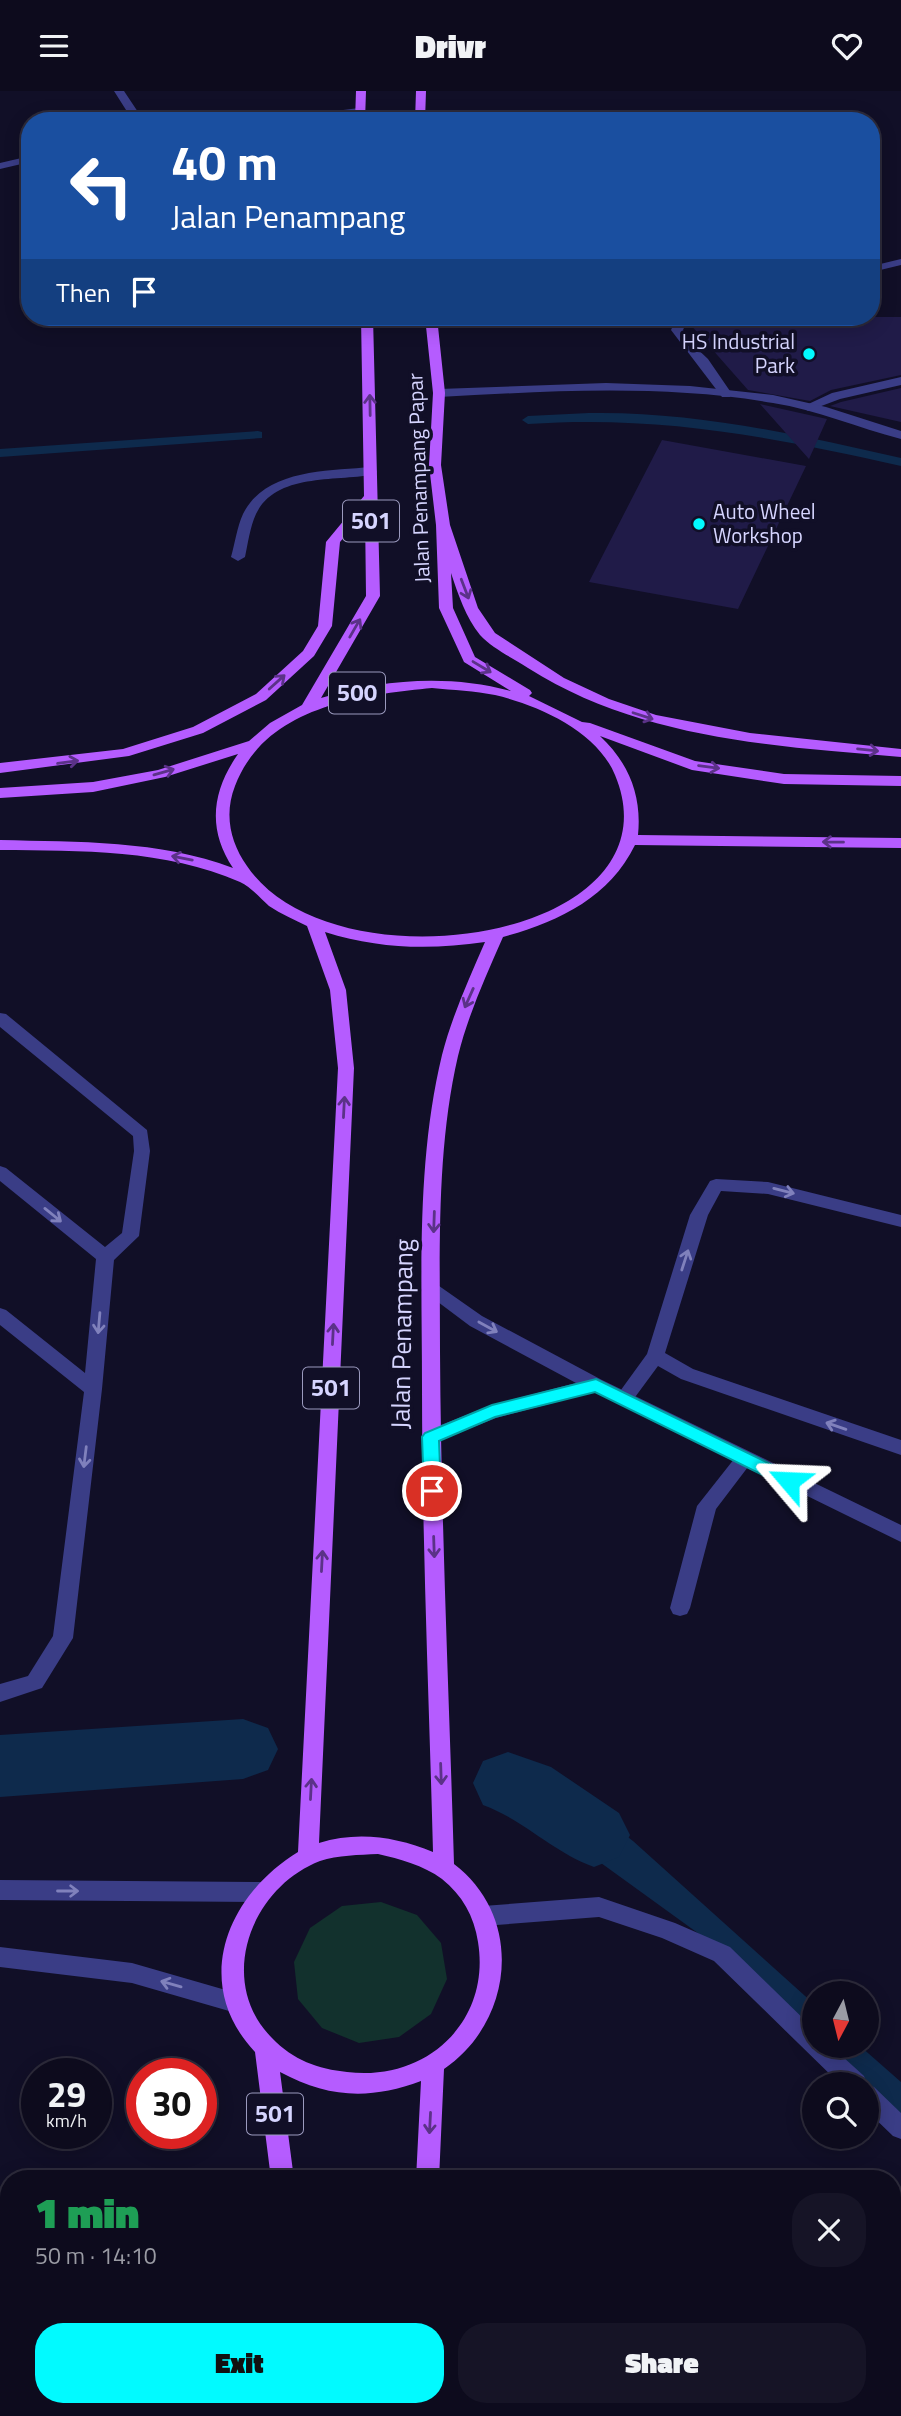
<!DOCTYPE html>
<meta charset="utf-8">
<style>
body{margin:0;font-family:"Titillium Web",sans-serif;background:#161426;color:#f1f3f6;height:100vh;display:flex;flex-direction:column;font-size:26px;white-space:nowrap}
*{box-sizing:border-box;margin:0}
p{font-size:23px;color:#9a9ba4}
.icon{flex:none;width:38px;height:38px;fill:none;stroke:currentColor;stroke-width:2;stroke-linecap:round;stroke-linejoin:round}
.map{position:relative;flex:1;overflow:hidden}
.panel{position:absolute;left:0px;top:2079px;width:901px;height:247px;display:flex;flex-direction:column;background:#0d0b1d;border-radius:28px 28px 0 0;box-shadow:0 4px 18px #0003,0 0 0 2px #2d2b3b}
.panel>*{flex:none}
.top-card{position:absolute;left:21px;top:21px;width:859px;height:214px;border-radius:28px;box-shadow:0 4px 18px #0003,0 0 0 2px #2d2b3b;background:#1a4fa0;color:#fff;overflow:hidden}
.needle{width:46px;rotate:187deg}
.fabs{position:absolute;left:802px;top:1890px;display:grid;gap:14px}
.fabs a{display:grid;place-items:center;width:77px;height:77px;border-radius:50%;background:#0d0b1d;box-shadow:0 4px 18px #0003,0 0 0 2px #2d2b3b;font-size:35px}
.speed{position:absolute;left:21px;top:1967px;display:flex;gap:14px;font-size:35px;font-weight:700;text-align:center}
.speed>*{display:grid;place-content:center;width:91px;height:91px;border-radius:50%;background:#0d0b1d;box-shadow:0 4px 18px #0003,0 0 0 2px #2d2b3b;line-height:1}
.speed small{font-size:18px;font-weight:400}
.speed .limit{border:10px solid #d22;background:#fff;color:#111}
.pin{position:absolute;display:grid;place-items:center;width:60px;height:60px;color:#fff;margin:-30px;border:4px solid #fff;border-radius:50%;box-shadow:0 2px 7px #0007}
.me{position:absolute;width:77px;margin:-38px;rotate:296deg;stroke-linejoin:round;filter:drop-shadow(0 0 5px #0008)}
.turn{display:flex;align-items:center;gap:24px;height:147px;padding:0 35px;font-size:32px}
.turn .icon{width:91px;height:91px;stroke-width:2.5}
.turn b{display:block;font-size:49px;line-height:60px}
.then{display:flex;align-items:center;height:66px;padding:0 35px;background:#0003;gap:14px;font-size:26px}
.round{display:grid;place-items:center;flex:none;width:74px;height:74px;border-radius:28px;background:#161426}
.headline{display:flex;align-items:center;justify-content:space-between;height:119px;padding:0 35px}
h1{font-size:42px;font-weight:800;line-height:52px;color:#1e9e55}
.action{display:flex;gap:14px;margin-top:auto;padding:14px 35px}
.action a{flex:1;height:80px;border-radius:28px;background:#01faff;color:#111;font-size:28px;font-weight:800;line-height:80px;text-align:center}
.action a+a{background:#161426;color:#f1f3f6}
header{display:flex;justify-content:space-between;align-items:center;height:91px;padding:0 35px;background:#0d0b1d;font-size:32px;font-weight:800}
.map>svg:first-child{display:block}
</style>
<header><svg class="icon" aria-label="menu" viewBox="0 0 24 24"><path d="M4 6h16M4 12h16M4 18h16"/></svg>Drivr<svg class="icon" aria-label="heart" viewBox="0 0 24 24"><path d="M12 20l-8-8c-3-5 5-10 8-4 3-6 11-1 8 4z"/></svg></header>
<div class="map">
<svg width="901" height="2325" viewBox="0 0 901 2325">
<rect width="100%" height="100%" fill="#110f27"/>
<!-- green -->
<path fill="#12312d" d="M381,1811L417,1824L441,1852L447,1888L431,1923L399,1946L359,1952L322,1937L298,1908L294,1871L310,1837L342,1815Z"/>
<!-- water -->
<path fill="#0e2a4c" d="M215,1638L219,1679L0,1693V1656Z
M526,1680L584,1713L633,1750L814,1913V1946L724,1861L525,1717Z
M823,1955H860L901,1991V2029Z"/>
<g fill="none" stroke-linecap="round" stroke-linejoin="round">
<!-- stream -->
<path fill="#0e2a4c" fill-rule="evenodd" d="M589,322C695,320 798,344 901,367V375C771,346 662,324 528,333L522,329L528,325Z
M258,340L262,341V347L0,366V358Z"/>
<!-- canal -->
<path fill="#0e2a4c" fill-rule="evenodd" d="M243,1628L268,1637L278,1658L268,1679L243,1688L0,1706V1644Z
M508,1661L551,1676L619,1722L630,1744L619,1766L594,1776C551,1760 524,1729 483,1714L473,1692L483,1670Z"/>
</g>
<!-- building -->
<path fill="#201b48" d="M692,226H901V284L831,299L810,310L748,299L689,232Z
M901,297V331L830,315L841,311Z
M760,313L827,328L809,368Z
M662,349L806,375L738,518L589,491Z"/>
<g fill="none" stroke-linecap="round" stroke-linejoin="round">
<!-- service -->
<path fill="#3a3d86" fill-rule="evenodd" d="M114,0H124L144,30H133Z
M901,168V174L872,181V175Z
M677,226H689L683,239L691,252L708,268L732,303L730,306H722L671,239Z
M901,286V294L840,308L808,320L802,316L832,302Z
M371,376L377,380L376,383C338,391 276,381 256,423C250,436 248,452 245,466L238,470L231,466C235,452 237,436 243,423C265,378 328,380 371,376Z
M0,922L6,923L147,1039L150,1060L139,1145L114,1169L102,1298L73,1547L42,1597L0,1611V1593L28,1585L53,1545L84,1301L0,1234V1217L6,1219L85,1282L96,1168L0,1090V1075L6,1077L105,1156L122,1142L134,1060L133,1045L0,936Z
M716,1088L768,1091L901,1124V1136L768,1103L721,1100L708,1124L665,1262L693,1278L901,1349V1364L681,1288L658,1275L630,1313H618L615,1308L618,1303L647,1263L690,1124L710,1090Z
M745,1361L752,1363L754,1368L716,1418L690,1517L687,1523L680,1525L673,1523L670,1517L697,1415L738,1363Z
M599,1806L675,1832L730,1856L814,1938V1955H831L864,1985L867,1994L874,1996L901,2022V2048L893,2045L866,2019V1993H840L714,1870L662,1847L599,1826L483,1835L475,1832L472,1825L475,1818L483,1815Z"/>
<!-- minor -->
<path fill="#3a3d86" fill-rule="evenodd" d="M359,17L364,20L363,22L307,30H275L280,27Z
M30,65V71L0,78V72Z
M606,292L690,295L773,304L826,316L901,340V348C858,337 817,319 773,312C663,293 550,300 439,306L433,302L439,298Z
M432,1190L482,1225L602,1289L901,1434V1451L595,1301L496,1327L430,1353L423,1351L421,1346L423,1341L492,1314L576,1292L470,1235L426,1202L423,1197L426,1192Z"/>
<!-- tertiary -->
<path fill="#3a3d86" fill-rule="evenodd" d="M0,1789L260,1791L268,1794L271,1801L268,1808L260,1811L0,1809Z
M0,1856L132,1872L236,1902L244,1905L247,1912L244,1919L236,1922L132,1892L0,1876Z"/>
<!-- primary -->
<path fill="#b55cff" fill-rule="evenodd" d="M356,0H366L365,30H355Z
M416,0H426L425,30H415Z
M361,226H373L380,505L321,607C382,588 449,583 511,600L464,571L439,517L436,434L429,374L433,302L425,226H437L445,302L441,374L450,434L478,517L495,542L564,587L609,608L656,624L750,642L901,658V666C773,655 640,648 528,577C513,567 493,558 480,544C466,527 458,503 451,482L453,517L475,566L530,599L532,602L529,605L582,631L590,632L695,670L784,683L901,685V695L784,693L692,679L600,645C629,672 642,705 638,744L901,747V757L635,754C609,807 558,831 503,846C486,885 468,924 458,965C436,1060 440,1163 440,1260C441,1431 449,1602 454,1773C525,1827 513,1931 444,1978L439,2088H416L421,1990C370,2009 328,2007 280,1981L294,2088H271L255,1961C191,1893 226,1805 298,1761L338,977L330,899L307,835C295,829 281,823 269,815C260,807 251,796 240,791C165,758 81,760 0,759V749C78,751 159,749 233,777C207,738 212,700 238,663L165,686L93,701L0,707V697L93,691L158,679L249,650L270,632L302,614L366,505L365,421L340,451L332,535L314,565L266,609L203,642L129,665L0,682V672L123,658L193,636L256,603L303,560L318,535L326,451L364,405ZM432,597C453,599 475,600 495,604C538,614 597,640 615,684C684,849 333,902 247,775C230,751 224,723 235,695C265,616 359,604 432,597ZM325,841C379,858 430,859 485,851C469,888 452,925 442,964C416,1071 422,1187 422,1296C422,1451 429,1606 433,1761C396,1746 358,1740 319,1752L354,977L346,899ZM378,1763C400,1768 423,1774 442,1788C462,1804 474,1825 478,1851C491,1930 427,1991 347,1981C318,1978 293,1969 272,1947C216,1891 250,1797 320,1770C338,1764 359,1764 378,1763Z
M267,2317H291L290,2325H266Z
M405,2317H429V2325H405Z"/>
</g>
<!-- one-way arrows -->
<defs><path id="oneway-shaft" d="M-6 0H5M1.5-3L5.5 0L1.5 3" fill="none" stroke-width="1.6" stroke-linecap="round" stroke-linejoin="round" transform="scale(1.75)"/></defs>
<g stroke="#5b3288">
<use href="#oneway-shaft" transform="translate(370 314) rotate(-91)"/>
<use href="#oneway-shaft" transform="translate(465 498) rotate(69)"/>
<use href="#oneway-shaft" transform="translate(355 537) rotate(-60)"/>
<use href="#oneway-shaft" transform="translate(482 576) rotate(31)"/>
<use href="#oneway-shaft" transform="translate(277 591) rotate(-42)"/>
<use href="#oneway-shaft" transform="translate(643 625) rotate(18)"/>
<use href="#oneway-shaft" transform="translate(868 659) rotate(6)"/>
<use href="#oneway-shaft" transform="translate(68 671) rotate(-8)"/>
<use href="#oneway-shaft" transform="translate(709 676) rotate(8)"/>
<use href="#oneway-shaft" transform="translate(164 681) rotate(-16)"/>
<use href="#oneway-shaft" transform="translate(833 751) rotate(-179)"/>
<use href="#oneway-shaft" transform="translate(182 767) rotate(-169)"/>
<use href="#oneway-shaft" transform="translate(469 907) rotate(114)"/>
<use href="#oneway-shaft" transform="translate(344 1016) rotate(-87)"/>
<use href="#oneway-shaft" transform="translate(434 1131) rotate(92)"/>
<use href="#oneway-shaft" transform="translate(333 1243) rotate(-87)"/>
<use href="#oneway-shaft" transform="translate(434 1456) rotate(88)"/>
<use href="#oneway-shaft" transform="translate(322 1470) rotate(-87)"/>
<use href="#oneway-shaft" transform="translate(441 1683) rotate(88)"/>
<use href="#oneway-shaft" transform="translate(311 1698) rotate(-87)"/>
<use href="#oneway-shaft" transform="translate(430 2032) rotate(93)"/>
</g>
<g stroke="#8081bc">
<use href="#oneway-shaft" transform="translate(784 1100) rotate(14)"/>
<use href="#oneway-shaft" transform="translate(53 1124) rotate(39)"/>
<use href="#oneway-shaft" transform="translate(685 1169) rotate(-72)"/>
<use href="#oneway-shaft" transform="translate(99 1232) rotate(95)"/>
<use href="#oneway-shaft" transform="translate(488 1236) rotate(29)"/>
<use href="#oneway-shaft" transform="translate(836 1335) rotate(-161)"/>
<use href="#oneway-shaft" transform="translate(85 1366) rotate(97)"/>
<use href="#oneway-shaft" transform="translate(68 1800)"/>
<use href="#oneway-shaft" transform="translate(171 1893) rotate(-164)"/>
</g>
<!-- route -->
<path fill="#01faff" stroke="#01a2a6" stroke-width="2" d="M596,1288L795,1385L798,1390L795,1394H783L595,1301L495,1326L439,1350L441,1400L438,1405H426L424,1400L422,1346L425,1342L492,1314Z"/>
<!-- markers -->
<g fill="#01faff" stroke="#110f27" stroke-width="2.5">
<circle cx="809" cy="263" r="7"/>
<circle cx="699" cy="433" r="7"/>
</g>
<g text-anchor="middle" stroke-width="7" stroke-linejoin="round" paint-order="stroke">
<!-- far-poi labels -->
<g font-size="21" fill="#d6d5ff" stroke="#110f27" text-anchor="end">
<text x="795" y="258">HS Industrial<tspan x="795" dy="24">Park</tspan></text>
<text x="713" y="428" text-anchor="start">Auto Wheel<tspan x="713" dy="24">Workshop</tspan></text>
</g>
<!-- far-street labels -->
<g font-size="21" fill="#d6d5ff" stroke="#110f27">
<text transform="translate(419 387) rotate(-92)" y="7">Jalan Penampang Papar</text>
</g>
<!-- shield labels -->
<g fill="#110f27" stroke="#9b9abe" stroke-width="2">
<rect x="343" y="409.5" width="56" height="41" rx="5"/>
<rect x="329" y="581.5" width="56" height="41" rx="5"/>
<rect x="303" y="1276.5" width="56" height="41" rx="5"/>
<rect x="247" y="2002.5" width="56" height="41" rx="5"/>
</g>
<g font-size="24" font-weight="bold" fill="#d6d5ff">
<text x="371" y="438">501</text>
<text x="357" y="610">500</text>
<text x="331" y="1305">501</text>
<text x="275" y="2031">501</text>
</g>
<!-- street labels -->
<g font-size="26" fill="#d6d5ff" stroke="#110f27">
<text transform="translate(402 1243) rotate(-89)" y="9">Jalan Penampang</text>
</g>
</g>
</svg>
<div class="fabs">
<a><svg class="needle" viewBox="-14 -14 28 28"><path d="M0-13l5 13h-10z" fill="#e53935"/><path d="M0 13l5-13h-10z" fill="#9a9ba4"/></svg></a>
<a><svg class="icon" aria-label="search" viewBox="0 0 24 24"><circle cx="10" cy="10" r="6"/><path d="M15 15l6 6"/></svg></a>
</div>
<div class="speed"><div>29<small>km/h</small></div><div class="limit">30</div></div>
<div class="pin" style="left:432px;top:1400px;background:#d93025"><svg class="icon" aria-label="arrive" viewBox="0 0 24 24"><path d="M6 21V4h12l-3 4 3 4H6"/></svg></div>
<svg class="me" style="left:789px;top:1390px" viewBox="-20 -20 40 40"><path d="M0-17L14 15 0 8-14 15z" fill="#01faff" stroke="#fff" stroke-width="4"/></svg>
<div class="top-card">
<div class="turn"><svg class="icon" aria-label="left" viewBox="0 0 24 24"><path d="M17 20v-9H6M10 6l-5 5 5 5"/></svg><div><b>40 m</b>Jalan Penampang</div></div>
<div class="then">Then<svg class="icon" aria-label="arrive" viewBox="0 0 24 24"><path d="M6 21V4h12l-3 4 3 4H6"/></svg></div>
</div>
<section class="panel">
<div class="headline"><div><h1>1 min</h1><p>50 m · 14:10</p></div><a class="round"><svg class="icon" aria-label="close" viewBox="0 0 24 24"><path d="M6 6l12 12M18 6L6 18"/></svg></a></div>
<div class="action"><a>Exit</a><a>Share</a></div>
</section>
</div>
